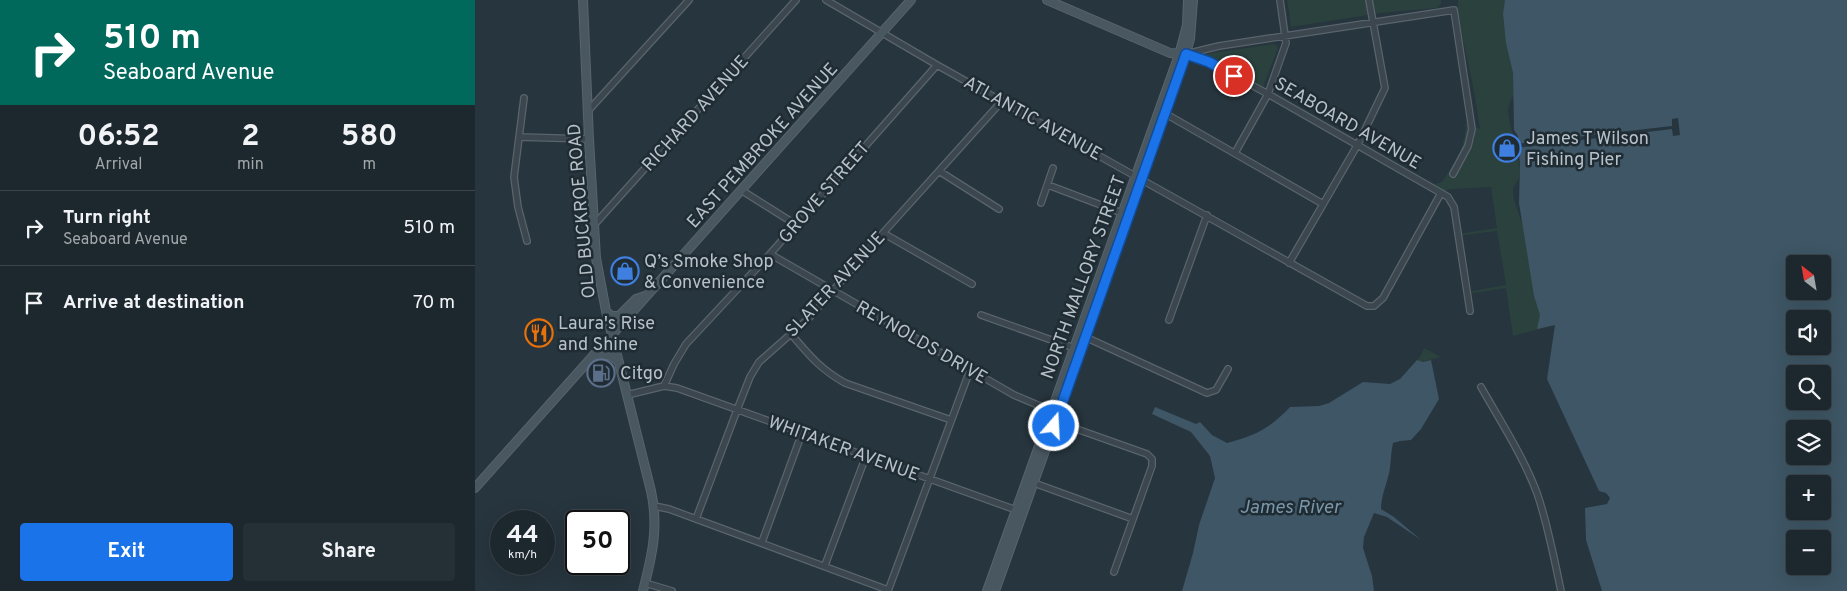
<!DOCTYPE html>
<meta charset="utf-8">
<style>
body{margin:0;font-family:Overpass,sans-serif;background:#253036;color:#f1f3f6;height:100vh;display:flex;flex-direction:column;font-size:19px;white-space:nowrap}
*{box-sizing:border-box;margin:0}
p{font-size:16px;color:#a0a6aa}
.icon{flex:none;width:28px;height:28px;fill:none;stroke:currentColor;stroke-width:2;stroke-linecap:round;stroke-linejoin:round}
.map{position:relative;flex:1;overflow:hidden}
.side{display:flex;flex-direction:column;background:#1d282e;width:475px}
.side>*{flex:none}
.guide{background:#00695c;color:#fff;overflow:hidden}
.needle{width:32px;rotate:329deg}
.tools{position:absolute;left:1311px;top:255px;display:grid;gap:10px}
.tools a{display:grid;place-items:center;width:45px;height:45px;border-radius:5px;background:#1d282e;box-shadow:0 5px 20px #0002,0 0 0 1px #3b444a;font-size:25px}
.speed{position:absolute;left:15px;top:510px;display:flex;gap:10px;font-size:25px;font-weight:700;text-align:center}
.speed>*{display:grid;place-content:center;width:65px;height:65px;border-radius:50%;background:#1d282e;box-shadow:0 5px 20px #0002,0 0 0 1px #3b444a;line-height:1}
.speed small{font-size:12px;font-weight:400}
.speed .limit{border:2px solid #111;border-radius:8px;background:#fff;color:#111}
.pin{position:absolute;display:grid;place-items:center;width:42px;height:42px;color:#fff;margin:-21px;border:2px solid #fff;border-radius:50%;box-shadow:0 1px 5px #0007}
.me{position:absolute;width:55px;margin:-28px;rotate:19deg;stroke-linejoin:round;filter:drop-shadow(0 0 4px #0008)}
.turn{display:flex;align-items:center;gap:18px;height:105px;padding:0 20px;font-size:22px}
.turn .icon{width:65px;height:65px;stroke-width:2.5}
.turn b{display:block;font-size:35px;line-height:42px}
.eta{display:flex;justify-content:space-evenly;align-items:center;height:85px;text-align:center}
.eta b{font-size:30px;font-weight:700;line-height:35px}
.cta{display:flex;gap:10px;margin-top:auto;padding:10px 20px}
.cta a{flex:1;height:58px;border-radius:5px;background:#1a73e8;color:#fff;font-size:20px;font-weight:700;line-height:58px;text-align:center}
.cta a+a{background:#253036;color:#f1f3f6}
ul{padding:0;list-style:none}
li{display:flex;align-items:center;gap:15px;height:75px;padding:0 20px;border-top:1px solid #3b444a}
li div{flex:1}
li b{display:block;font-size:19px}
li em{font-style:normal}
main{display:flex;flex:1;min-height:0}
.map>svg:first-child{display:block}
</style>
<main>
<section class="side">
<div class="guide">
<div class="turn"><svg class="icon" aria-label="right" viewBox="0 0 24 24"><path d="M7 20v-9h11M14 6l5 5-5 5"/></svg><div><b>510 m</b>Seaboard Avenue</div></div>
</div>
<div class="eta">
<div><b>06:52</b><p>Arrival</p></div>
<div><b>2</b><p>min</p></div>
<div><b>580</b><p>m</p></div>
</div>
<ul>
<li><svg class="icon" aria-label="right" viewBox="0 0 24 24"><path d="M7 20v-9h11M14 6l5 5-5 5"/></svg><div><b>Turn right</b><p>Seaboard Avenue</p></div><em>510 m</em></li>
<li><svg class="icon" aria-label="arrive" viewBox="0 0 24 24"><path d="M6 21V4h12l-3 4 3 4H6"/></svg><div><b>Arrive at destination</b></div><em>70 m</em></li>
</ul>
<div class="cta"><a>Exit</a><a>Share</a></div>
</section>
<div class="map">
<svg width="1372" height="591" viewBox="0 0 1372 591">
<rect width="100%" height="100%" fill="#27353e"/>
<!-- green -->
<path fill="#2a413e" d="M812,0H966V4L962,8L906,13L816,27Z
M983,0H1040L1029,10L1028,18L1044,95L1037,97L1033,109L1034,118L1045,168L1044,178L1038,189L1039,200L1054,243L1080,325L1038,336L1031,288L993,294L992,292L1031,285L1022,231L983,236V234L1022,228L1016,187L977,189L972,190L971,192L958,185L967,182C979,163 992,146 990,123L1005,129L999,91L982,12Z
M798,44L801,45L803,48L788,87L730,54Z
M949,348L966,357L938,364L945,357Z"/>
<!-- water -->
<path fill="#3e5665" fill-rule="evenodd" d="M1030,0H1372V591H1127L1111,540L1110,508L1132,504L1135,498L1131,493L1124,491L1072,379L1080,325L1062,329L1065,315L1059,296L1044,203L1045,165L1043,136L1039,130L1038,73L1031,43L1028,14ZM1320,264H1348V291H1320ZM1320,319H1348V346H1320ZM1320,374H1348V401H1320ZM1320,429H1348V456H1320ZM1320,484H1348V511H1320ZM1320,539H1348V566H1320Z
M942,360L948,362L956,360L964,399L946,429L936,440L925,441L918,443C916,452 916,459 915,468C913,482 906,495 906,509L919,517L946,540L912,517L899,513L889,537L888,548L897,576L899,591H707L718,553L724,525L740,478L735,456L716,432L677,414L680,407L721,424L725,422L737,435L752,443C781,435 794,429 815,407L844,406L854,403L888,382L915,384L925,379Z"/>
<!-- pier -->
<path fill="#27353e" d="M1203,118L1205,135L1198,136L1197,129L1041,148V144L1197,126V119Z"/>
<g fill="none" stroke-linecap="round" stroke-linejoin="round">
<!-- street casing -->
<g stroke="#59646c" stroke-width="8">
<path id="street" d="M351,0L462,65L892,306H899L908,298L966,193
M711,54L744,46L979,10L997,129L993,146L978,174
M711,54L734,62L793,94L973,197L979,207L995,311
M49,98L39,177L43,207L52,241
M112,112L214,0
M691,114L848,204
M44,137L114,139
M760,153L793,94L811,43L805,0
M464,171L524,209
M573,185L647,213
M266,190L320,224
M566,203L578,168
M119,225L321,0
M408,233L497,284
M295,254L539,395L577,411
M814,263L883,144L910,88L894,0
M506,315L599,348
M694,320L732,215
M316,334C335,356 344,368 370,383L476,420
M608,336L732,393L741,390L753,369
M189,386L202,388L544,511
M1006,387C1026,422 1048,456 1062,493C1073,525 1079,558 1086,591
M152,395L189,386L199,364L211,344L295,254L462,65
M579,421L672,454L677,459V466L639,572
M559,483L658,519
M179,506L194,509L413,590
M221,519L262,410L275,377L284,362L335,317L408,233L527,101
M287,542L327,433
M350,565L391,456
M170,583L197,591
M413,591L495,370"/>
</g>
<!-- secondary casing -->
<g stroke="#59646c" stroke-width="10">
<path id="secondary" d="M108,0L114,139L121,258L131,311L176,491C184,527 177,556 168,591
M572,0L695,53L707,54
M131,311L136,316H144L161,299L170,296
M115,364L131,355L137,356L144,362
M0,488L436,0
M512,591L704,55L712,25L713,0
M520,591L704,75L715,39L718,0"/>
</g>
<!-- street -->
<use href="#street" stroke="#3b464e" stroke-width="5.5"/>
<!-- secondary -->
<use href="#secondary" stroke="#495761" stroke-width="8"/>
</g>
<g fill="none" stroke-linecap="round" stroke-linejoin="round">
<!-- route casing -->
<g stroke="#114b97" stroke-width="12">
<path id="route" d="M579,426L711,54L734,62L759,76"/>
</g>
<!-- route -->
<use href="#route" stroke="#1a73e8" stroke-width="9"/>
</g>
<!-- icons -->
<defs>
<g id="shop-ring" transform="scale(1.4375)"><circle r="9.5" fill="#202c33" stroke="#3f7fe0" stroke-width="1.5"/><path d="M-5-2.5h2.3a2.7 3.5 0 0 1 5.4 0H5L5.5 6h-11ZM-1.5-2.5h3a1.5 2.3 0 0 0-3 0Z" fill="#3f7fe0"/></g>
<g id="restaurant-ring" transform="scale(1.4375)"><circle r="9.5" fill="#202c33" stroke="#e8710a" stroke-width="1.5"/><path d="M-5-6h1v4h1v-4h1v4h1v-4h1v5L-1.5 .5V6h-2V.5L-5-1ZM5-6V6H3V1.5H1.5Q1.5-4 5-6Z" fill="#e8710a"/></g>
<g id="fuel-ring" transform="scale(1.4375)"><circle r="9.5" fill="#202c33" stroke="#5c6f8a" stroke-width="1.5"/><path d="M-5.5-6h7V0h2V4h1.3V-2.5L3-4.5l.8-.8L6-3V5H2.5V1h-1V6h-7ZM-4.2-4.7v3.2H.2V-4.7Z" fill="#5c6f8a"/></g>
</defs>
<g fill-rule="evenodd">
<use href="#shop-ring" x="1032" y="148"/>
<use href="#shop-ring" x="150" y="271"/>
<use href="#restaurant-ring" x="64" y="333"/>
<use href="#fuel-ring" x="126" y="373"/>
</g>
<g text-anchor="middle" stroke-width="5" stroke-linejoin="round" paint-order="stroke">
<!-- street labels -->
<g font-size="18" fill="#b7c1c9" stroke="#202c33">
<text transform="translate(220 113) rotate(-48)" y="6">RICHARD AVENUE</text>
<text transform="translate(558 118) rotate(29)" y="6">ATLANTIC AVENUE</text>
<text transform="translate(873 123) rotate(30)" y="6">SEABOARD AVENUE</text>
<text transform="translate(287 145) rotate(-48)" y="6">EAST PEMBROKE AVENUE</text>
<text transform="translate(349 192) rotate(-49)" y="6">GROVE STREET</text>
<text transform="translate(106 211) rotate(-95)" y="6">OLD BUCKROE ROAD</text>
<text transform="translate(608 277) rotate(-70)" y="6">NORTH MALLORY STREET</text>
<text transform="translate(360 284) rotate(-47)" y="6">SLATER AVENUE</text>
<text transform="translate(447 342) rotate(30)" y="6">REYNOLDS DRIVE</text>
<text transform="translate(369 448) rotate(20)" y="6">WHITAKER AVENUE</text>
</g>
<!-- poi labels -->
<g font-size="18" fill="#b7c1c9" stroke="#202c33" text-anchor="start">
<text x="1051" y="144">James T Wilson<tspan x="1051" dy="21">Fishing Pier</tspan></text>
<text x="169" y="267">Q’s Smoke Shop<tspan x="169" dy="21">&amp; Convenience</tspan></text>
<text x="83" y="329">Laura's Rise<tspan x="83" dy="21">and Shine</tspan></text>
<text x="145" y="379">Citgo</text>
</g>
<!-- water labels -->
<g font-size="19" font-style="italic" fill="#7a97aa" stroke="#202c33">
<text x="815" y="513">James River</text>
</g>
</g>
</svg>
<div class="tools">
<a><svg class="needle" viewBox="-14 -14 28 28"><path d="M0-13l5 13h-10z" fill="#e53935"/><path d="M0 13l5-13h-10z" fill="#a0a6aa"/></svg></a>
<a><svg class="icon" aria-label="sound" viewBox="0 0 24 24"><path d="M4 9h4l5-4v14l-5-4H4zM17 9q2 3 0 6"/></svg></a>
<a><svg class="icon" aria-label="search" viewBox="0 0 24 24"><circle cx="10" cy="10" r="6"/><path d="M15 15l6 6"/></svg></a>
<a><svg class="icon" aria-label="layers" viewBox="0 0 24 24"><path d="M12 4l9 5-9 5-9-5zM3 14l9 5 9-5"/></svg></a>
<a>+</a>
<a>−</a>
</div>
<div class="speed"><div>44<small>km/h</small></div><div class="limit">50</div></div>
<div class="pin" style="left:759px;top:76px;background:#d93025"><svg class="icon" aria-label="arrive" viewBox="0 0 24 24"><path d="M6 21V4h12l-3 4 3 4H6"/></svg></div>
<svg class="me" style="left:579px;top:426px" viewBox="-20 -20 40 40"><circle r="17" fill="#1a73e8" stroke="#fff" stroke-width="3"/><path d="M0-11L8 9 0 5-8 9z" fill="#fff"/></svg>
</div>
</main>
